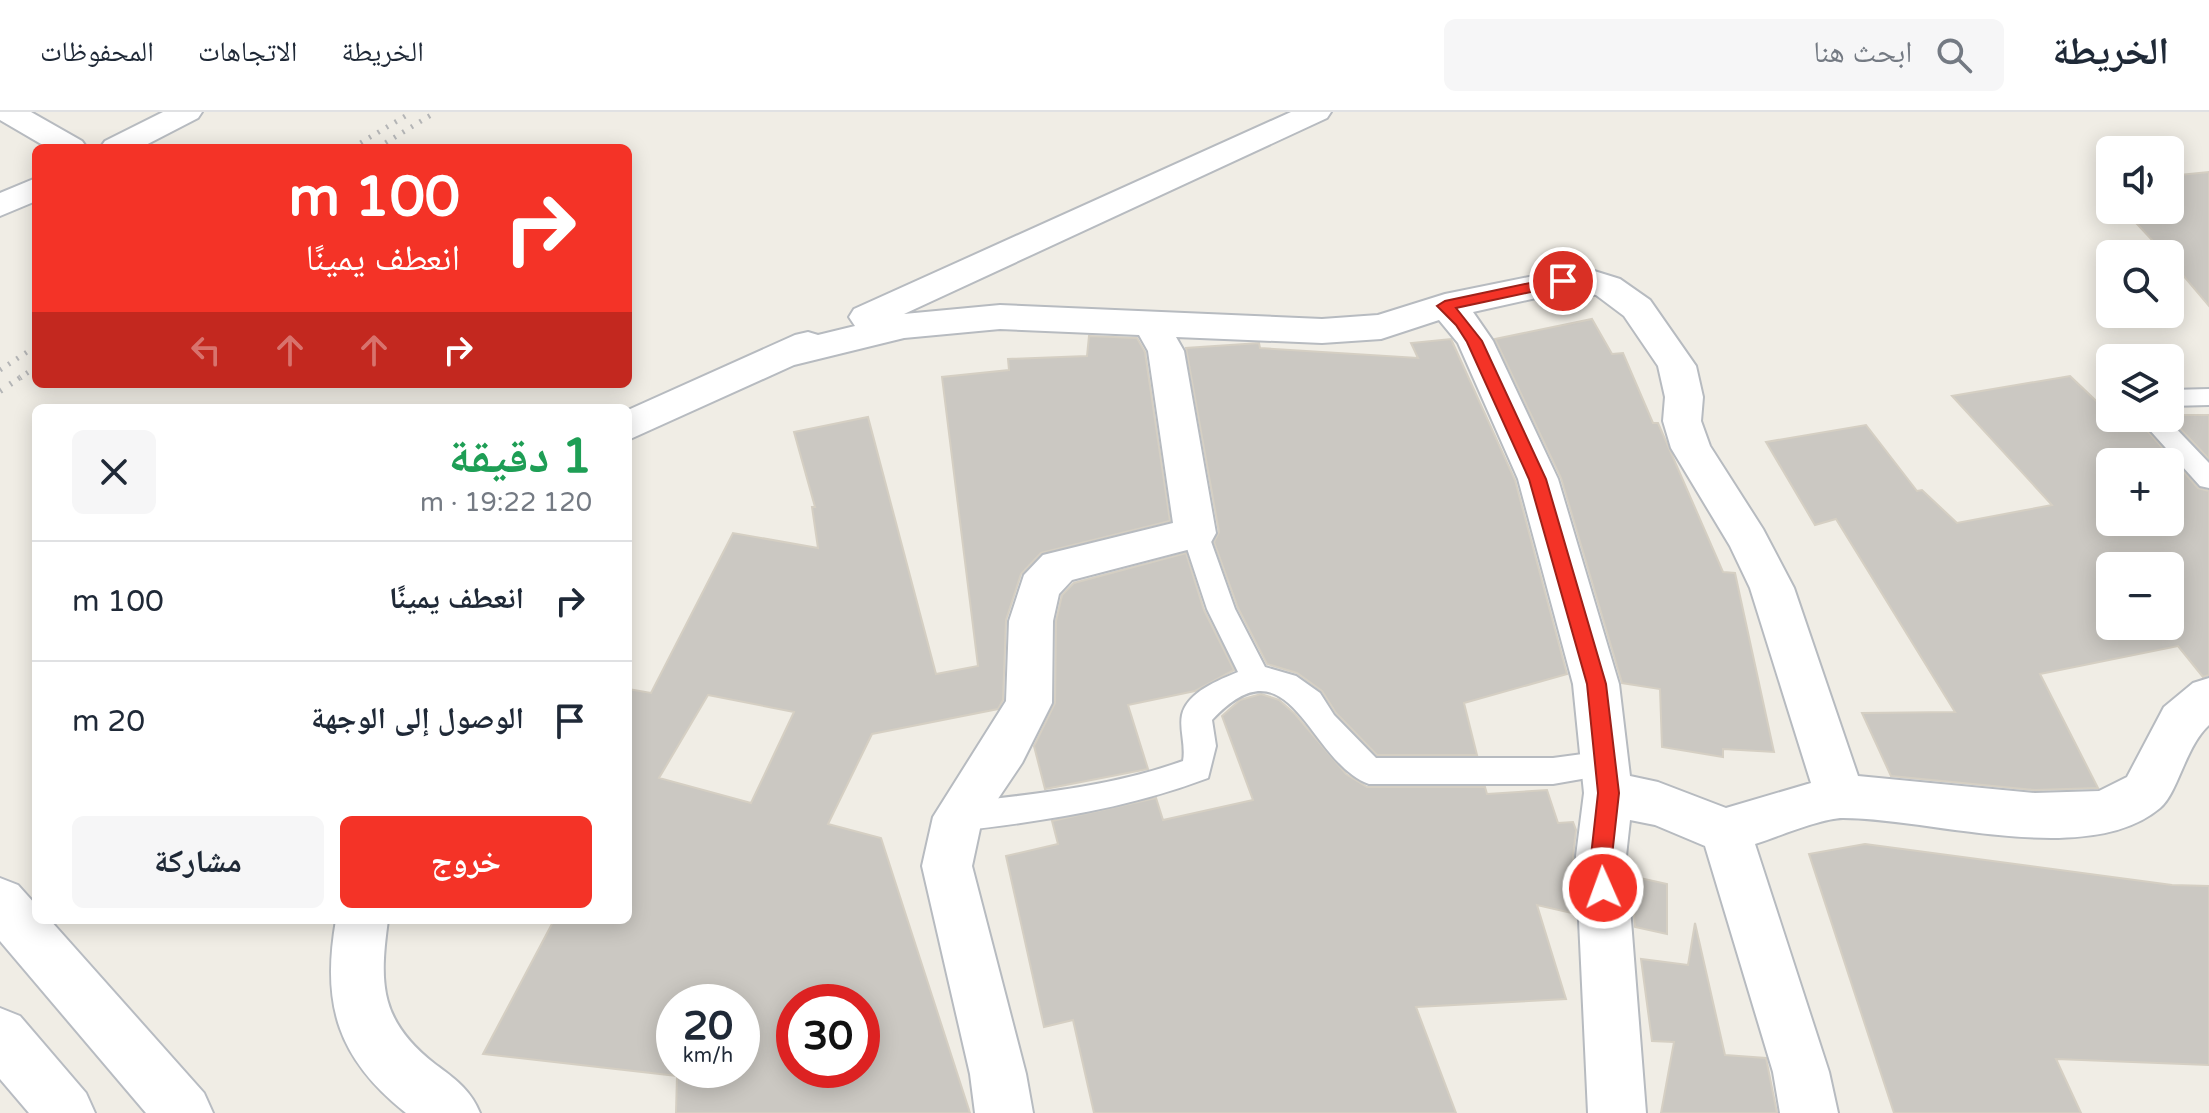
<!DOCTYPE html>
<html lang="ar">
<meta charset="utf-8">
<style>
body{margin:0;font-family:"Varela Round","Noto Naskh Arabic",sans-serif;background:#f6f6f7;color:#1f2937;direction:rtl;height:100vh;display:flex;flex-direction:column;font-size:30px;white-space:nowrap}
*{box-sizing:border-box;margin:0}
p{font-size:26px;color:#747a83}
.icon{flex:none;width:44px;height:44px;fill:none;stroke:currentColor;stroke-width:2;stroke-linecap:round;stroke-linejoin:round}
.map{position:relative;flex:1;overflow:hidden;direction:ltr}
.panel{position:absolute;left:32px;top:292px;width:600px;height:520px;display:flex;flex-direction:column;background:#fff;border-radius:12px;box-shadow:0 4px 20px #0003;direction:rtl}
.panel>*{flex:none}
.top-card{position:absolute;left:32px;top:32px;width:600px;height:244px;border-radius:12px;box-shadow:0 4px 20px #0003;direction:rtl;background:#f43327;color:#fff;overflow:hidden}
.controls{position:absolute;left:2096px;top:24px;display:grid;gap:16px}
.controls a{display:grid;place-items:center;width:88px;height:88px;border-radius:12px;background:#fff;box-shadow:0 4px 20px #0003;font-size:40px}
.speed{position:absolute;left:656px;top:872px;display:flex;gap:16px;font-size:40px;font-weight:700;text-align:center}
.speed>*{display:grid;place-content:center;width:104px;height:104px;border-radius:50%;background:#fff;box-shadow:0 4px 20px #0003;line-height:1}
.speed small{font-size:20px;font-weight:400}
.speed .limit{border:12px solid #d22;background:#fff;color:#111}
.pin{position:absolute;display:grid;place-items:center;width:68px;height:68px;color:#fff;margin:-34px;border:4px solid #fff;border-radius:50%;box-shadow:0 2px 8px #0007}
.me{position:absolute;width:88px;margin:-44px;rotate:358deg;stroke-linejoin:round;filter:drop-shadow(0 0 6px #0008)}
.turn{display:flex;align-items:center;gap:28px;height:168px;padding:0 40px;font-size:36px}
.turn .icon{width:104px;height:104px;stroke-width:2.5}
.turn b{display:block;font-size:56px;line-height:68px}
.lanes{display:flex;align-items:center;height:76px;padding:0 40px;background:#0003;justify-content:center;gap:40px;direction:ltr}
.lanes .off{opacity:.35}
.round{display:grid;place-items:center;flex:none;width:84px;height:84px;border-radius:12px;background:#f6f6f7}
.head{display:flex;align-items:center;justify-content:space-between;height:136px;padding:0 40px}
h1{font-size:48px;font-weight:700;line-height:60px;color:#1e9e55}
.action{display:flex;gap:16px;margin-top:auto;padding:16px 40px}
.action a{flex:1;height:92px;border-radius:12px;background:#f43327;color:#fff;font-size:32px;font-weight:700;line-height:92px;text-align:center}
.action a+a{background:#f6f6f7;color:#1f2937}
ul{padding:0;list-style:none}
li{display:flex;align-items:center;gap:24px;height:120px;padding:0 40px;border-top:2px solid #e0e1e3}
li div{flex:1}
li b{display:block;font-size:30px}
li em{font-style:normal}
header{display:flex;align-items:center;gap:48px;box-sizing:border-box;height:112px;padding:0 40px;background:#fff;border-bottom:2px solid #e0e1e3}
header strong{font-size:38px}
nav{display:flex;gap:44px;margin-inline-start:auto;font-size:28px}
.search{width:560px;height:72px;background:#f6f6f7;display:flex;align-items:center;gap:20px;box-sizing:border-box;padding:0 28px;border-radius:12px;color:#747a83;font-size:30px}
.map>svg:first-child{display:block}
</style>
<header>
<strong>الخريطة</strong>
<div class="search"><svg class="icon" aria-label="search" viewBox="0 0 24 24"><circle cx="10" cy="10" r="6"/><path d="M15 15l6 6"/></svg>ابحث هنا</div>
<nav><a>الخريطة</a><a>الاتجاهات</a><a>المحفوظات</a></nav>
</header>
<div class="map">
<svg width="2209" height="1001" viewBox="0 0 2209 1001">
<rect width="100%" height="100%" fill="#f0ede5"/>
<!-- building -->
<path fill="#cbc8c2" stroke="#d5cfc3" stroke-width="2" fill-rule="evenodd" d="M2209,60V194L2170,148V142H2165L2124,98H2170V64Z
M1592,207L1612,242L1623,241L1653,311H1658L1723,460L1735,461L1774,640L1723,637V645L1662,635L1660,577L1622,571L1561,366L1495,227Z
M1089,224L1137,226L1145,240L1170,409L1041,441L1021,462L1006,508L1003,588L998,597L872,622L828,712L881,726L970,1001H676L677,964L483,942L554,808H628V577L651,581L733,421L818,436L812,395H815L794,320L868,305L936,562L978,554L942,265L1009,258L1008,247L1087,244ZM708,583L794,600L751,691L659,666ZM674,890H742V958H674ZM794,890H862V958H794Z
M1451,227L1515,368L1567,562L1464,591L1477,643H1377L1336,601L1322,579L1297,561L1267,552L1238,496L1214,430L1219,420L1186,236L1259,231L1260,236L1418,246L1411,231Z
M2070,264L2110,302V306H2136L2198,376L2209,379V563L2203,565L2178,534L2040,562L2098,676L2035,678L1891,664L1862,601L1955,600L1836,407L1815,413L1766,330L1866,313L1917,379L1922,378L1957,411L2052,393L1952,284ZM2110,350H2170V410H2110ZM2110,454H2170V514H2110Z
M2170,303H2209V347L2170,306Z
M1186,441L1204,498L1234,558L1195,579L1128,593L1148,657L1045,677L1034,634L1055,591L1056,509L1062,483L1074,471Z
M1261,582L1279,588L1295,602L1346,662L1367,675H1485L1487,682L1547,678L1558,711L1573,710L1576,718L1573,744L1576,802L1537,793L1566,887L1416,895L1456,1001H1094L1073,908L1044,915L1006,744L1058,732L1052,709L1156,686L1163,708L1253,688L1222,604L1240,588Z
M1865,732L2172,773L2209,774V953L2056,947L2081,1001H1894L1809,742Z
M1631,764L1667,772V822L1635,815Z
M1695,811L1725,943L1766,946L1777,1001H1661L1674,930L1652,929L1641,847L1688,853Z"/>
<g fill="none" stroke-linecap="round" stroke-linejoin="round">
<!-- service casing -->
<g stroke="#b7bbc0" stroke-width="4">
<path id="service" d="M2209,277V293L2170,294V278Z
M2139,306H2166L2209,351V376L2200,374Z
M1195,411L1204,414L1208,421L1235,497L1265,555L1296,564L1320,581L1334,603L1376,646H1553L1605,639L1616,643L1620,652L1616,661L1553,672H1369C1308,650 1291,523 1212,608L1216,634L1208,666C1126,697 1044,709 958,719L947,715L942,705L947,695L958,691C1034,682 1111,675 1183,649C1186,633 1179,617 1182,603C1187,580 1219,568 1238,560L1207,497L1182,421L1186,414Z"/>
</g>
<!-- minor casing -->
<g stroke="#b7bbc0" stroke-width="4">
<path id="minor" d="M0,0H31L82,29L87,36H48L0,8Z
M1291,0H1331L1327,6L904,202L1000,193L1322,207L1378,203L1445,182L1563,158H1591L1620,167L1650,188L1696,254L1703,285L1701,309L1710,334L1763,417L1794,476L1858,664L2035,681L2099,679L2127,665L2164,595L2193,571L2209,566V613C2185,635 2178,681 2160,696C2088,757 1930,706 1843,706C1822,706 1777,725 1755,732L1829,960L1838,1001H1780L1773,960L1705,734L1655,713L1630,708L1626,744L1646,1001H1588L1576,744L1584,681L1573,572L1518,367L1458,231L1439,208L1381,227L1322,231L1176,225L1184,239L1216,421L1210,432L1072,468L1059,482L1053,509L1052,591L1022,651L981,712L972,754L1026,962L1033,1001H975L970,962L922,754L933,705L1006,589L1009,509L1024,463L1043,443L1173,411L1148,239L1139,223L1000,217L904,226L794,253L628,328V298L795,223L808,220L818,223L855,214L849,205L854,197ZM1563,180L1596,183L1624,204L1658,254L1665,285L1663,309L1671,336L1730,434L1750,476L1811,671L1726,696L1658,670L1630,664L1619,572L1558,367L1493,229L1473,200Z
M336,808H388C379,873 380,909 435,952C455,967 470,977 480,1001H406C338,947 321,893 336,808Z"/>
</g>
<!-- tertiary casing -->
<g stroke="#b7bbc0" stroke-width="4">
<path id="tertiary" d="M163,0H202L198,6L140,36H100L105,29Z
M36,66V89L0,104V81Z"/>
</g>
<!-- secondary casing -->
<g stroke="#b8bcc2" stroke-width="4">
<path id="secondary" d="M0,766L18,773L36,793V808H50L204,981L213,1001H146L0,829Z
M0,896L20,904L86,981L95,1001H29L0,967Z"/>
</g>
<!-- service -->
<use href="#service" fill="#fff" fill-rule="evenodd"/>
<!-- minor -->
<use href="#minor" fill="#fff" fill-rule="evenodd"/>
<!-- tertiary -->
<use href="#tertiary" fill="#fff" fill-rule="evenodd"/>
<!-- secondary -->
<use href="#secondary" fill="#fff" fill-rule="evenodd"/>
<!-- rail-far1 -->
<path stroke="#b4b5b6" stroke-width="5" stroke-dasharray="2 8" stroke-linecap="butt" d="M352,36L412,0
M377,36L436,0
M0,258L36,234
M18,267L36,255"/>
<!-- rail -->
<path stroke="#b4b5b6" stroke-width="6" stroke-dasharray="2 10" stroke-linecap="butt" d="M0,279L21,265"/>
</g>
<!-- route -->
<path fill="#f43327" stroke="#9f2119" stroke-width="2" d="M1563,164L1568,165V172L1456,196L1482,229L1546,367L1606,572L1619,681L1612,744L1614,776L1611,783L1603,786L1596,783L1591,744L1598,681L1587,572L1529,367L1467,230L1456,213L1437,194L1445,189Z"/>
</svg>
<div class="controls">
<a><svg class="icon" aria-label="sound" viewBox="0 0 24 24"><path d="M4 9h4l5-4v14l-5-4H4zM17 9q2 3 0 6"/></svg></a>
<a><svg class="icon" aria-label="search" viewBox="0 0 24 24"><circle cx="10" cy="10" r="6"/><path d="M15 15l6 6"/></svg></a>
<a><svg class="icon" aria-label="layers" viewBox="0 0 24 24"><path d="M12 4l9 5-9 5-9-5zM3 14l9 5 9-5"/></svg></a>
<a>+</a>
<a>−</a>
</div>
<div class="speed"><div>20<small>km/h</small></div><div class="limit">30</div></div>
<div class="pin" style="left:1563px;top:169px;background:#d93025"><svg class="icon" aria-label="arrive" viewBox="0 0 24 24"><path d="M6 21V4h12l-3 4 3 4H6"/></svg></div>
<svg class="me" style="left:1603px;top:776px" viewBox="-20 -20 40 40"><circle r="17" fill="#f43327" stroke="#fff" stroke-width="3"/><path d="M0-11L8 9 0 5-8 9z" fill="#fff"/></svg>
<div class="top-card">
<div class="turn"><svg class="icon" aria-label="right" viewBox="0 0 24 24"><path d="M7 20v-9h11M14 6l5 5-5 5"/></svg><div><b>100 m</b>انعطف يمينًا</div></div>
<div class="lanes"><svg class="icon off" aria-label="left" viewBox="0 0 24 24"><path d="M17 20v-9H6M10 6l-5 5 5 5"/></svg><svg class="icon off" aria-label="ahead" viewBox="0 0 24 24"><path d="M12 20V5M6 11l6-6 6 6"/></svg><svg class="icon off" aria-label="ahead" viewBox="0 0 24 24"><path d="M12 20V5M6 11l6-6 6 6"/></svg><svg class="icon" aria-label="right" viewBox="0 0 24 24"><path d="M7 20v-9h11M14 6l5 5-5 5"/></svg></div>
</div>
<section class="panel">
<div class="head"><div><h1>1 دقيقة</h1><p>120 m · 19:22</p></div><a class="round"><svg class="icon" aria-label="close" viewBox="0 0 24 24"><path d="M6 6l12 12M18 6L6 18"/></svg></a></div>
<ul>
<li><svg class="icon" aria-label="right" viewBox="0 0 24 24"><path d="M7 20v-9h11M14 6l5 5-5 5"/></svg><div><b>انعطف يمينًا</b></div><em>100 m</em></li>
<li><svg class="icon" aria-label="arrive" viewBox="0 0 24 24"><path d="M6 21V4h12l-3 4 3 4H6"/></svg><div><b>الوصول إلى الوجهة</b></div><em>20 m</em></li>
</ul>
<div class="action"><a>خروج</a><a>مشاركة</a></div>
</section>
</div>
